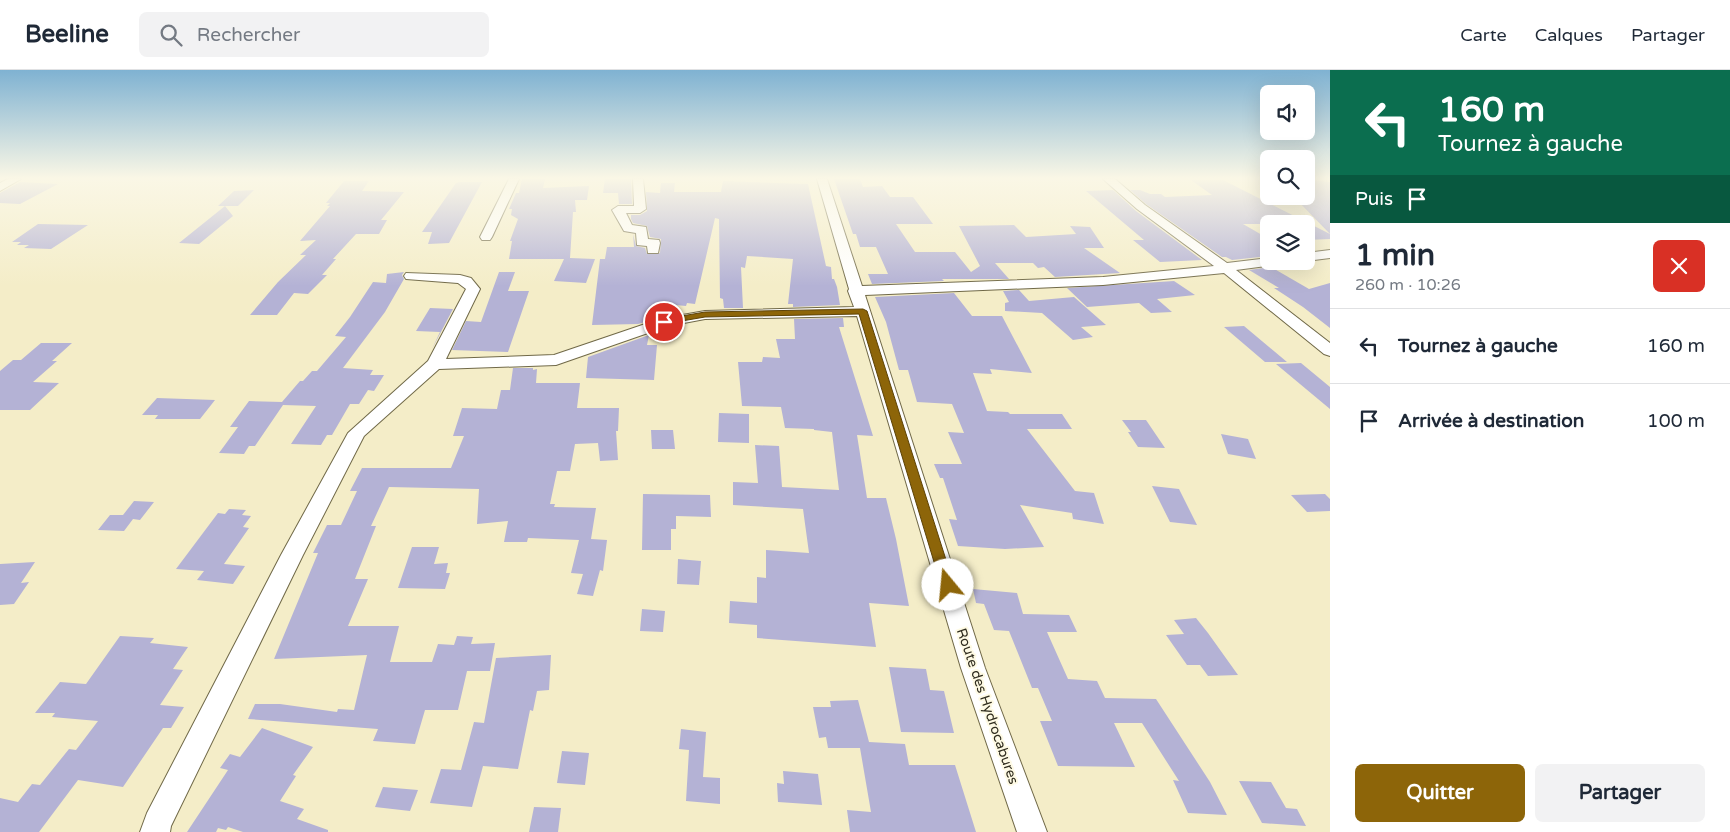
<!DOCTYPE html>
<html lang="fr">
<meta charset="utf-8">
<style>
body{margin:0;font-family:"Varela Round",sans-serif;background:#f2f2f3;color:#1f2937;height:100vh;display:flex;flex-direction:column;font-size:19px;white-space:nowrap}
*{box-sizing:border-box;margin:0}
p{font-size:16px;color:#747a83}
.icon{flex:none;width:28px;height:28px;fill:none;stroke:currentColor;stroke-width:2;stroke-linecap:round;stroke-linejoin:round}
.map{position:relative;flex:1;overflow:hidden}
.details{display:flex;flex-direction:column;background:#fff;width:400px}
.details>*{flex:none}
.top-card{background:#0b6e4f;color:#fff;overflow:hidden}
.buttons{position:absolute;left:1260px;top:15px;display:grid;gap:10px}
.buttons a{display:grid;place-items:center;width:55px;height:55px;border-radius:8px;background:#fff;box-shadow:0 5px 20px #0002;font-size:25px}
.pin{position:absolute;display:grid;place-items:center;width:42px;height:42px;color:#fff;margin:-21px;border:2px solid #fff;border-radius:50%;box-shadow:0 1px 5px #0007}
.me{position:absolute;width:55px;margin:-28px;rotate:343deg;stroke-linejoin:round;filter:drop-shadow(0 0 4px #0008)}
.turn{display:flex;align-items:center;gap:18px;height:105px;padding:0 25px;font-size:22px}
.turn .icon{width:65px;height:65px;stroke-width:2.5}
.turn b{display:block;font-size:35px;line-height:42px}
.then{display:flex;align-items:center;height:48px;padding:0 25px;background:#0003;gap:10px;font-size:19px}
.round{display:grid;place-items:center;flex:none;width:52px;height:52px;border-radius:8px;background:#f2f2f3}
.headline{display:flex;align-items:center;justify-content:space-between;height:85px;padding:0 25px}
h1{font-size:30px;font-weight:700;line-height:38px}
.cta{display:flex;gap:10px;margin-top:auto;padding:10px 25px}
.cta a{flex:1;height:58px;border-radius:8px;background:#8d6509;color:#fff;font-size:20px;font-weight:700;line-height:58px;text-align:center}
.cta a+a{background:#f2f2f3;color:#1f2937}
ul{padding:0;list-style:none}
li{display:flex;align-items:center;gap:15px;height:75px;padding:0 25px;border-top:1px solid #e0e1e3}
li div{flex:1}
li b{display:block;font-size:19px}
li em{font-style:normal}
header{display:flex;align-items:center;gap:30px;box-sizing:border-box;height:70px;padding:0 25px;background:#fff;border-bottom:1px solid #e0e1e3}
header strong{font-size:24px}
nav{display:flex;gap:28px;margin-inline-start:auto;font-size:18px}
.search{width:350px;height:45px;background:#f2f2f3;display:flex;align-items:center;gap:12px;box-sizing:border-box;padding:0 18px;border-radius:8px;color:#747a83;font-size:19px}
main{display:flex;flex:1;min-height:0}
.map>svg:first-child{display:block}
</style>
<header>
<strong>Beeline</strong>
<div class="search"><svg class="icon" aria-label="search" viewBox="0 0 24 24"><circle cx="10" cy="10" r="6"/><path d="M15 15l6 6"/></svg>Rechercher</div>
<nav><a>Carte</a><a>Calques</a><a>Partager</a></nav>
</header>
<main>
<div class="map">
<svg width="1330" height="762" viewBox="0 0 1330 762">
<rect width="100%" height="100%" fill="#f4edc8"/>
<!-- building -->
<path fill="#b4b2d5" d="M522,109H545L543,118L589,116L587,130H575L576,142H573L570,188L595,189L586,213L554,211L564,189H509L512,171H510L518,149L511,145L512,139H509L516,123H519Z
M605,109H631L632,134H619L618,123H603Z
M834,109H860L863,117L882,116L890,127H913L933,154H896L915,182H955L971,202L980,196L959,156L1014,155L1026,167L1076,164L1070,156L1090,157L1104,178H1084L1120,203L1055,207L1044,197L1038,198L1033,193H995L1009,209H942L944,211L872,214L868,204H888L876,177H860L856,164H853Z
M1191,110H1223L1330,164V169L1306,170V154H1243L1269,169V186L1232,190L1226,187H1222L1146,134L1130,120H1140L1150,124H1161L1165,127L1212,125Z
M1306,110L1330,112V164L1293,126H1306Z
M344,111H369L362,121L404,122L381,150H387L379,164H356L333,189H336L322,205H327L308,224L294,223L277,245H250L278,212L306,185H300L316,170L300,171L330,136H327L330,133H326Z
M723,111L808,114L826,196L831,197L832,209H834L837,217L840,235L793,237V234H788L793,189L747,186L745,198L741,197L743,238H724L723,229L720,228L719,149L715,148L695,234L687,233L686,236L665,234V244H653L652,250L638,254L592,255L600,189H605L607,177H634L633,164L636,176L645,178L647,184L660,183L661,169L650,167L647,156L633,153L631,149V145H640L647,141L646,122L660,123L661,113H675L674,122H721Z
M20,112L58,114L20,134L0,133V123Z
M459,112H482L449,173L428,174L432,162H422L456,113Z
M254,120L238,136H225L233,146L199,174L179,173L225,136H218L234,121Z
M1113,120L1136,141L1202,190L1160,192L1133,170H1144L1086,121Z
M38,154L88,155L51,179L24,178L29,175H17L21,172H12Z
M1271,197L1309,219L1330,213V258L1303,237L1274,218H1279L1249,200Z
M404,202L402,205L404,209L385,242L343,298L373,300L370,305H384L374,321L368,320L359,334H350L332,365H327L321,375L291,374L316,336L283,335L255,376H249L244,384L219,383L238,357H230L249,331L282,332L300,311H303L312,301H317L346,267L335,266L350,247L373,212L386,213L387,204Z
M499,202H515L508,221H529L508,282L452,280L466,251L481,252Z
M1174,211L1195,225L1157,229L1172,242L1151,243L1139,233L1087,237L1067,218Z
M1019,220L1029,231L1074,227L1106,255L1081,257L1093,267L1073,270L1042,243L1005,241V233L1009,232L1003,221Z
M954,223L972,246H1002L1032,303L990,299L992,304L973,303L987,341L1008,342L1010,344H1062L1072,359H1027L1075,421L1094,423L1104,454L1073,449L1072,443L1020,435L1044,477L1005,479L958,476L949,449L957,450L943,408H940L934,394H962L948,362L964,363L952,334L917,332L908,300H899L886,252L875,227Z
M430,238L453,239L432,279L440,262L416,261Z
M843,248L844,257H839L873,366L857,365L867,428H886L896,469L909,536L869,533L876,577L757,568V555L729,553L730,531L757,533V507L766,508V480L809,483L803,439L733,435V412L758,413L755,375L779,376L782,417L839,420L832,362L814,360V359L785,358L781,337L742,336L738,292H762L763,287L780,288L776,269H795L794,249Z
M1244,256L1287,292H1265L1224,257Z
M649,265L647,275H657L654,310L586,308L588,287Z
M41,273H72L52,291H57L33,312L59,313L30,340H0V301L13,290H21Z
M1301,293L1330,317V339L1276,294Z
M513,298H533V300L537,299L536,313H580L577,338H619L618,361H616L618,390L600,391L598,373L575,374L570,401H557L550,434H555L554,437L596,438L591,469L607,470L603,501L600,500L593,526L577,524L583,504L571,503L579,470L528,468L527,472H504L508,451L477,454L479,419L389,417L371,456H376L355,509H368L348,556H399L390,592H432L438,574L454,575L457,566L473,567L471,574L495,573L490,601H467L458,640H425L415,674L373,671L378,659L248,649L255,634H280L337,642L338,639L354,640L367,585L274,589L318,483H313L327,455H341L357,421H350L362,398H451L464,366H453L462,338L497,339L501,320H510Z
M157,328L215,330L200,349H155L158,345H142Z
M719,343L749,344V373L718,372Z
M1122,350H1146L1165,378L1138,377L1128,362H1131Z
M651,360H673L675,379H652Z
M1221,364L1248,369L1256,389L1228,384Z
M1152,416L1179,419L1197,455L1170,452Z
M643,424L710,425L711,447L676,446V459H671V480H642Z
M1325,424L1330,429V441L1307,442L1291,425Z
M134,431L154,432L140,450L133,449L124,461L98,460L110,445H123Z
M229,439L246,440L242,445L251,446L243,457L249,458L224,494L245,496L233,514L197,510L204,501L176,499L218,443L225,444Z
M412,477H439L434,494L448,493L446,503H450L445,519L398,518Z
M678,489L701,491L699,515L677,514Z
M35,492L21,513L29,512L14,534L0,535V494Z
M973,519L1017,523L1023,544L1069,545L1077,562H1047L1068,609L1097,611L1105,628L1156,629L1210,712L1227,745L1188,743L1173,710L1179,711L1142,653H1114L1135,697L1058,696L1040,651H1052L1038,618H1032L1009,561L994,560L984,534L976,533Z
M642,539L665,541L663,562L640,561Z
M1196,548L1208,563L1238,605L1208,606L1200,595H1187L1166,565L1184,564L1174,550Z
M120,566L154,568L150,573L188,577L173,599L183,600L160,635L184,637L171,658H163L123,717L78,710L39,762H0V728L18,732L32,714L40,715L69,679L76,680L98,651L52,647L55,643H35L60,612L86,614Z
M551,585L549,620L537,621L533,641L530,640L518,699L483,696L472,737L430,733L441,699L461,700L474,652L484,653L496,588Z
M889,597L926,599L930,620L944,621L954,663L901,662Z
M858,630L869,672L905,674L909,695H955L976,762H850L847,740L871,742L860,678H828L826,667L819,668L813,637H831L830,631Z
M262,658L313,677L293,705L296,706L280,731L304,739L297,749L328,760V762H243L228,757L226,760L218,758L216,762H187L228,700L220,698L230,684L240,687Z
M681,659L706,662L703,707L720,708V734L686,731L689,680L679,679Z
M562,681L589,683L585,715L557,713Z
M783,701L818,704L822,735L778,732L777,713L784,714Z
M1239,711L1271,712L1286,738L1297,739L1306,756L1262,753Z
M383,717L418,720L410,741L375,737Z
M534,737L561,738L558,762H529Z"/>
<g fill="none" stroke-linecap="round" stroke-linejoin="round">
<!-- minor casing -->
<g stroke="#706948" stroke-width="2">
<path id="minor" d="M8,109H21L0,121V113Z
M509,109H519L492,167L490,170H482L480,167Z
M633,109H643L646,139L640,143H626L632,155L646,157L648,169L659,170L660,173L658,183H648L647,176L637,175L636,163L624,161L612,140L618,136H634Z
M817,109H827L862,216L1103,207L1214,196L1137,139L1103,109H1115L1145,135L1227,193L1269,188V191H1279L1273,195L1236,200L1330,273V286L1324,284L1224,203L1103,215L865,225L985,598L1047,762H1017L961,598L857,246L705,249L668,256L556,295L439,299L364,366L303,485L171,756L170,762H140L147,743L281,485L348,363L428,291L466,219L458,213L406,209L404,206L406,203L460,205L471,208L480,219L446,289L554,285L660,249L705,241L854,237L848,221L849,219Z
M1330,180V188L1306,191V183Z"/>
</g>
<!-- minor -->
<use href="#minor" fill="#fff" fill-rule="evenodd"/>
</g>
<!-- sky -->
<linearGradient id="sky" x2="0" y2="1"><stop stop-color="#7fb2d2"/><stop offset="0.5" stop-color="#faf7e6"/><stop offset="1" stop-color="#faf7e6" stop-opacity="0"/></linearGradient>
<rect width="1330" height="216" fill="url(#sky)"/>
<!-- route -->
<path fill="#8d6509" stroke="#5c4206" d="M863,239L867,241L954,515L952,519L948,520L943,519L941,515L859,244L705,247L664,254L660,252L664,249L705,242Z"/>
<g text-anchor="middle" stroke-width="4" stroke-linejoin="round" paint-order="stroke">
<!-- street labels -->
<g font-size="14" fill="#302d1f" stroke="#fefae4">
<text transform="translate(988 636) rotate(71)" y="5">Route des Hydrocabures</text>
</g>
</g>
</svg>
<div class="buttons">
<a><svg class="icon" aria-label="sound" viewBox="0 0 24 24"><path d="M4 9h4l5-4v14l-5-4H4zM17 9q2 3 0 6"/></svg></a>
<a><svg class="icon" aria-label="search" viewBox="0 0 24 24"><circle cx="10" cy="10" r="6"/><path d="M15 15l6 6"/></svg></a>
<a><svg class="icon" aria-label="layers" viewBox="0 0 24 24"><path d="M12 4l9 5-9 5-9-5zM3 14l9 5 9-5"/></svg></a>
</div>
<div class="pin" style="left:664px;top:252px;background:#d93025"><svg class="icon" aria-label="arrive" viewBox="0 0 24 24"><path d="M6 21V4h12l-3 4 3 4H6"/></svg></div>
<svg class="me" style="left:948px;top:515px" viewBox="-20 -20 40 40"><circle r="19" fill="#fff"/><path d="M0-13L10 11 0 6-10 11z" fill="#8d6509"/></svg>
</div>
<section class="details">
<div class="top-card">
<div class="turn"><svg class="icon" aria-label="left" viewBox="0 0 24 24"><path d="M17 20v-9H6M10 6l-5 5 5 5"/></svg><div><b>160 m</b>Tournez à gauche</div></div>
<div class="then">Puis<svg class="icon" aria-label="arrive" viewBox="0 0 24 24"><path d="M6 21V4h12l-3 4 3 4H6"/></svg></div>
</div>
<div class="headline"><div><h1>1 min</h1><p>260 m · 10:26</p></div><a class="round" style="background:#d93025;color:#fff"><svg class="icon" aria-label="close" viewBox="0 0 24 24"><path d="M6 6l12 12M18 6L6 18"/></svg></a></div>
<ul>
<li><svg class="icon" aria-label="left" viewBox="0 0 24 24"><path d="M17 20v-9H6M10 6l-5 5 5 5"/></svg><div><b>Tournez à gauche</b></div><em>160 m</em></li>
<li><svg class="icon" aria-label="arrive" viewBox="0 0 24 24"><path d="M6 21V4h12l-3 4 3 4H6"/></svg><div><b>Arrivée à destination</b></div><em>100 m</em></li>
</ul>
<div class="cta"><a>Quitter</a><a>Partager</a></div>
</section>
</main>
